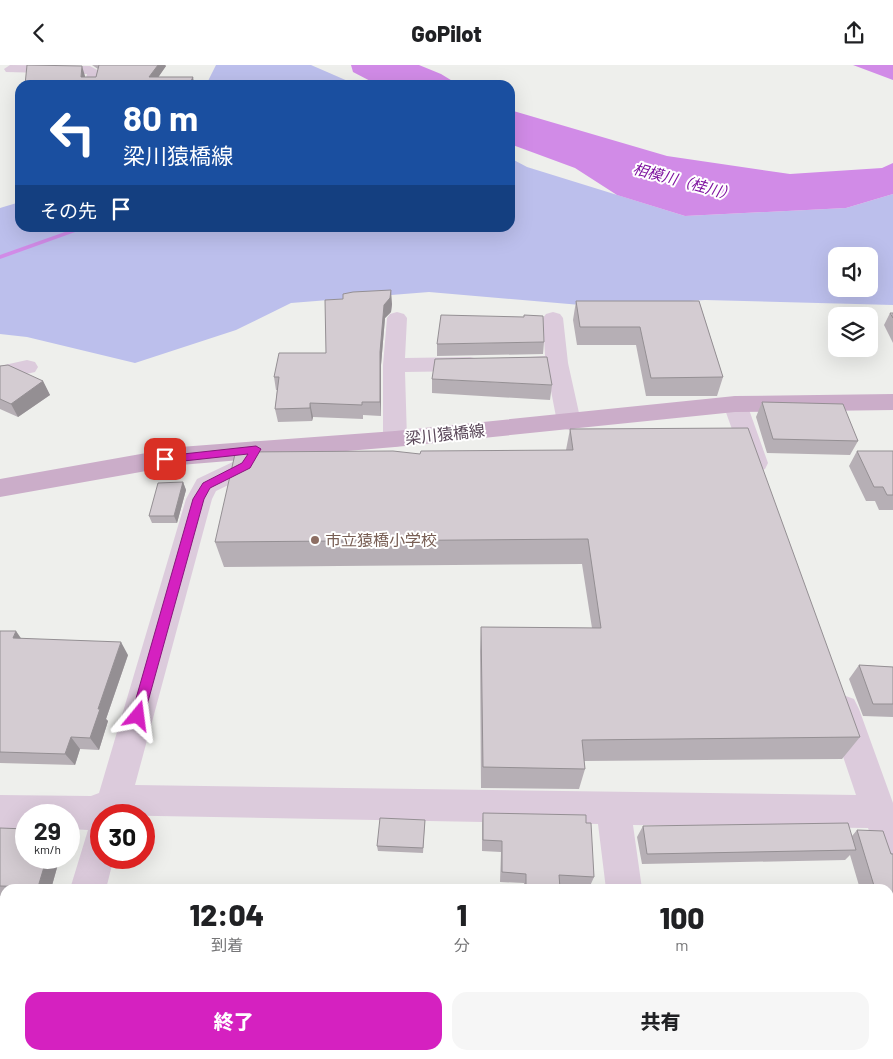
<!DOCTYPE html>
<html lang="ja">
<meta charset="utf-8">
<style>
body{margin:0;font-family:Barlow,"Noto Sans JP",sans-serif;background:#f6f6f6;color:#202124;height:100vh;display:flex;flex-direction:column;font-size:19px;white-space:nowrap}
*{box-sizing:border-box;margin:0}
p{font-size:16px;color:#757577}
.icon{flex:none;width:28px;height:28px;fill:none;stroke:currentColor;stroke-width:2;stroke-linecap:round;stroke-linejoin:round}
.map{position:relative;flex:1;overflow:hidden}
.drawer{position:absolute;left:0px;top:819px;width:894px;height:176px;display:flex;flex-direction:column;background:#fff;border-radius:15px 15px 0 0;box-shadow:0 5px 20px #0002}
.drawer>*{flex:none}
.top-card{position:absolute;left:15px;top:15px;width:500px;height:152px;border-radius:15px;box-shadow:0 5px 20px #0002;background:#1a4fa0;color:#fff;overflow:hidden}
.buttons{position:absolute;left:828px;top:182px;display:grid;gap:10px}
.buttons a{display:grid;place-items:center;width:50px;height:50px;border-radius:10px;background:#fff;box-shadow:0 5px 20px #0002;font-size:25px}
.speed{position:absolute;left:15px;top:739px;display:flex;gap:10px;font-size:25px;font-weight:700;text-align:center}
.speed>*{display:grid;place-content:center;width:65px;height:65px;border-radius:50%;background:#fff;box-shadow:0 5px 20px #0002;line-height:1}
.speed small{font-size:12px;font-weight:400}
.speed .limit{border:8px solid #d22;background:#fff;color:#111}
.pin{position:absolute;display:grid;place-items:center;width:42px;height:42px;color:#fff;margin:-21px;border-radius:10px;box-shadow:0 2px 8px #0006}
.me{position:absolute;width:55px;margin:-28px;rotate:16deg;stroke-linejoin:round;filter:drop-shadow(0 0 4px #0008)}
.turn{display:flex;align-items:center;gap:18px;height:105px;padding:0 25px;font-size:22px}
.turn .icon{width:65px;height:65px;stroke-width:2.5}
.turn b{display:block;font-size:35px;line-height:42px}
.then{display:flex;align-items:center;height:48px;padding:0 25px;background:#0003;gap:10px;font-size:19px}
.eta{display:flex;justify-content:space-evenly;align-items:center;height:85px;text-align:center}
.eta b{font-size:30px;font-weight:800;line-height:35px}
.cta{display:flex;gap:10px;margin-top:auto;padding:10px 25px}
.cta a{flex:1;height:58px;border-radius:15px;background:#d521c0;color:#fff;font-size:20px;font-weight:800;line-height:58px;text-align:center}
.cta a+a{background:#f6f6f6;color:#202124}
header{display:flex;justify-content:space-between;align-items:center;height:65px;padding:0 25px;background:#fff;font-size:22px;font-weight:800}
.map>svg:first-child{display:block}
</style>
<header><svg class="icon" aria-label="back" viewBox="0 0 24 24"><path d="M15 5l-7 7 7 7"/></svg>GoPilot<svg class="icon" aria-label="share" viewBox="0 0 24 24"><path d="M12 15V3M7 8l5-5 5 5M5 13v7h14v-7"/></svg></header>
<div class="map">
<svg width="893" height="994" viewBox="0 0 893 994">
<rect width="100%" height="100%" fill="#eeefec"/>
<!-- green -->
<path fill="#bcbfec" fill-rule="evenodd" d="M216,0H311L357,20H206Z
M510,93L527,102L685,151L846,143L893,129V240L705,235L604,242L429,227L291,238L236,265L135,298L27,272L0,269V143L20,137V162H510ZM836,191H869V224H836Z"/>
<!-- water -->
<path fill="#d18be7" d="M351,0H419L441,9L459,20H378L353,7Z
M853,0H893V15Z
M510,45L667,91L790,109L882,103L893,98V129L846,143L685,151L617,130L575,103L510,79Z"/>
<g fill="none" stroke-linecap="round" stroke-linejoin="round">
<!-- stream -->
<path fill="#d18be7" fill-rule="evenodd" d="M79,162H89L0,194V190Z"/>
<!-- minor -->
<path fill="#dccbdc" fill-rule="evenodd" d="M10,0L90,1L101,7L99,20H85L87,9L6,7L4,4Z
M397,247L404,249L407,253L405,293L470,292L478,294L481,299L478,304L470,306L405,307L407,374L404,380L395,382L386,380L383,374V300L387,253L390,249Z
M553,247L560,249L563,253L568,298L581,357L577,363L569,365L561,363L557,357L547,305L510,306L502,304L499,299L502,294L545,291L543,253L546,249Z
M27,295L35,297L38,302L35,307L0,315V301Z
M735,331L743,334L747,339L768,398L765,404L756,407L747,404L744,398L723,339L727,334Z
M256,376L265,378L268,384L255,407L216,426L212,434L135,720L856,730L827,644L832,634L843,630L854,634L859,644L893,738V804L881,798L868,763L633,760L642,824H606L598,759L101,750V792H114L106,824H70L88,765L69,764V750H26V764H0V730L91,731L99,728L186,434L197,414L237,395L247,378Z
M22,990H62V994H20Z
M628,990H668L669,994H627Z"/>
<!-- major -->
<path fill="#cbadc9" fill-rule="evenodd" d="M893,329V345L735,347L395,382L180,400L0,432V414L180,382L395,366L735,331Z"/>
</g>
<!-- wall -->
<path fill="#b6afb5" d="M92,0H165L166,1L158,12H193L194,20H25L85,11V12H96L98,4Z
M343,234L392,239L391,247L385,253L381,300V351L363,350V354L313,352L312,356L278,357L275,344L277,325H276L274,312L326,288Z
M576,236H699L723,312L717,331H646L636,280H577L573,255Z
M890,248H893V278L884,260Z
M544,277L543,289L437,291V279Z
M0,301L43,316L50,330L18,352L0,344Z
M432,314L552,320L550,335L432,328Z
M762,337L858,376L850,390L767,388L756,352Z
M570,364L860,672L842,694L584,696L585,704L579,724L481,723L480,586L481,562L592,563L582,499L224,502L215,477L420,389L566,385Z
M857,386H893V445H879L875,436H866L849,401Z
M183,417L186,425L177,458H152L149,451Z
M0,566L21,574L128,590L106,654L108,656L99,685L80,684L75,700L0,698Z
M859,600L893,602V652L863,651L849,614Z
M483,748L586,758L594,812L590,821L560,820L559,824H524V818L500,817L501,787L482,786V759Z
M425,755L423,788L378,786L377,781Z
M643,761L852,771L857,765L893,789V861H889V824H860L850,790L845,795L642,799L637,772Z
M0,763L26,792H60L51,824H5V831H0Z"/>
<!-- shaded-wall -->
<path fill="#948f93" d="M158,0H165L166,1L153,20L149,12Z
M82,1L85,11L84,20L81,12Z
M193,12L194,20H189Z
M391,225L392,239L391,247L385,253L381,300V351L380,337V287L384,240Z
M43,316L50,330L18,352L11,339Z
M310,338L313,352L312,356L310,343Z
M183,417L186,425L177,458L174,451Z
M16,566L25,579L13,573Z
M121,577L128,590L106,654L108,656L99,685L90,673L98,644Z
M71,672L80,684L75,700L65,689Z
M47,792H60L51,824H40L38,822Z"/>
<!-- building -->
<path fill="#d4ccd2" stroke="#948f93" d="M27,0L82,1L81,12H96L99,0H158L149,12H193L189,20H25Z
M391,225L390,233L384,240L380,287V337H362V340L310,338V343L275,344L279,312H274L279,288H326L325,235L343,234V229L353,227Z
M576,236H699L723,312L651,313L640,262H580Z
M890,248H893V253Z
M441,250L524,252V250L543,251L544,277L437,279Z
M547,292L552,320L432,314L435,294Z
M8,300L43,316L11,339L0,334V301Z
M762,337L843,339L858,376L773,374Z
M748,363L860,672L582,675L585,704L483,702L481,562L601,563L588,474L215,477L235,389L240,387L393,386L420,389L421,386L573,385L570,364Z
M857,386H893V430H887L883,422H874Z
M183,417L174,451H149L158,418Z
M0,566H16L13,573L121,577L98,644H100L90,673L71,672L65,689L0,687Z
M859,600L893,602V639H873Z
M483,748L586,750V758H591L594,812L559,810L560,823L526,821V809L502,807V776L483,775Z
M380,753L425,755L423,783L377,781Z
M848,758L856,785L647,789L643,761Z
M0,763L26,764V792H47L38,822L0,821Z
M857,765L883,766L891,789H893V852H889V824H875Z
M83,991L114,993L82,994Z"/>
<!-- route -->
<path fill="#d521c0" stroke="#8a157d" d="M256,381L261,384L250,403L210,423L204,434L144,651L142,655L138,656L133,655L131,651L193,434L203,418L242,398L248,389L165,398L160,394L165,391Z"/>
<!-- markers -->
<circle fill="#8d6e63" stroke="#fff" stroke-width="2" cx="315" cy="475" r="5"/>
<g text-anchor="middle" stroke-width="4" stroke-linejoin="round" paint-order="stroke">
<!-- far-water labels -->
<g font-size="15" font-style="italic" fill="#7e129f" stroke="#fff">
<text transform="translate(684 117) rotate(15)" y="5">相模川（桂川）</text>
</g>
<!-- street labels -->
<g font-size="16" fill="#594658" stroke="#fff">
<text transform="translate(445 369) rotate(-6)" y="6">梁川猿橋線</text>
</g>
<!-- education labels -->
<g font-size="16" fill="#785e54" stroke="#fff" text-anchor="start">
<text x="325" y="481">市立猿橋小学校</text>
</g>
</g>
</svg>
<div class="buttons">
<a><svg class="icon" aria-label="sound" viewBox="0 0 24 24"><path d="M4 9h4l5-4v14l-5-4H4zM17 9q2 3 0 6"/></svg></a>
<a><svg class="icon" aria-label="layers" viewBox="0 0 24 24"><path d="M12 4l9 5-9 5-9-5zM3 14l9 5 9-5"/></svg></a>
</div>
<div class="speed"><div>29<small>km/h</small></div><div class="limit">30</div></div>
<div class="pin" style="left:165px;top:394px;background:#d93025"><svg class="icon" aria-label="arrive" viewBox="0 0 24 24"><path d="M6 21V4h12l-3 4 3 4H6"/></svg></div>
<svg class="me" style="left:138px;top:651px" viewBox="-20 -20 40 40"><path d="M0-17L14 15 0 8-14 15z" fill="#d521c0" stroke="#fff" stroke-width="4"/></svg>
<div class="top-card">
<div class="turn"><svg class="icon" aria-label="left" viewBox="0 0 24 24"><path d="M17 20v-9H6M10 6l-5 5 5 5"/></svg><div><b>80 m</b>梁川猿橋線</div></div>
<div class="then">その先<svg class="icon" aria-label="arrive" viewBox="0 0 24 24"><path d="M6 21V4h12l-3 4 3 4H6"/></svg></div>
</div>
<section class="drawer">
<div class="eta">
<div><b>12:04</b><p>到着</p></div>
<div><b>1</b><p>分</p></div>
<div><b>100</b><p>m</p></div>
</div>
<div class="cta"><a>終了</a><a>共有</a></div>
</section>
</div>
